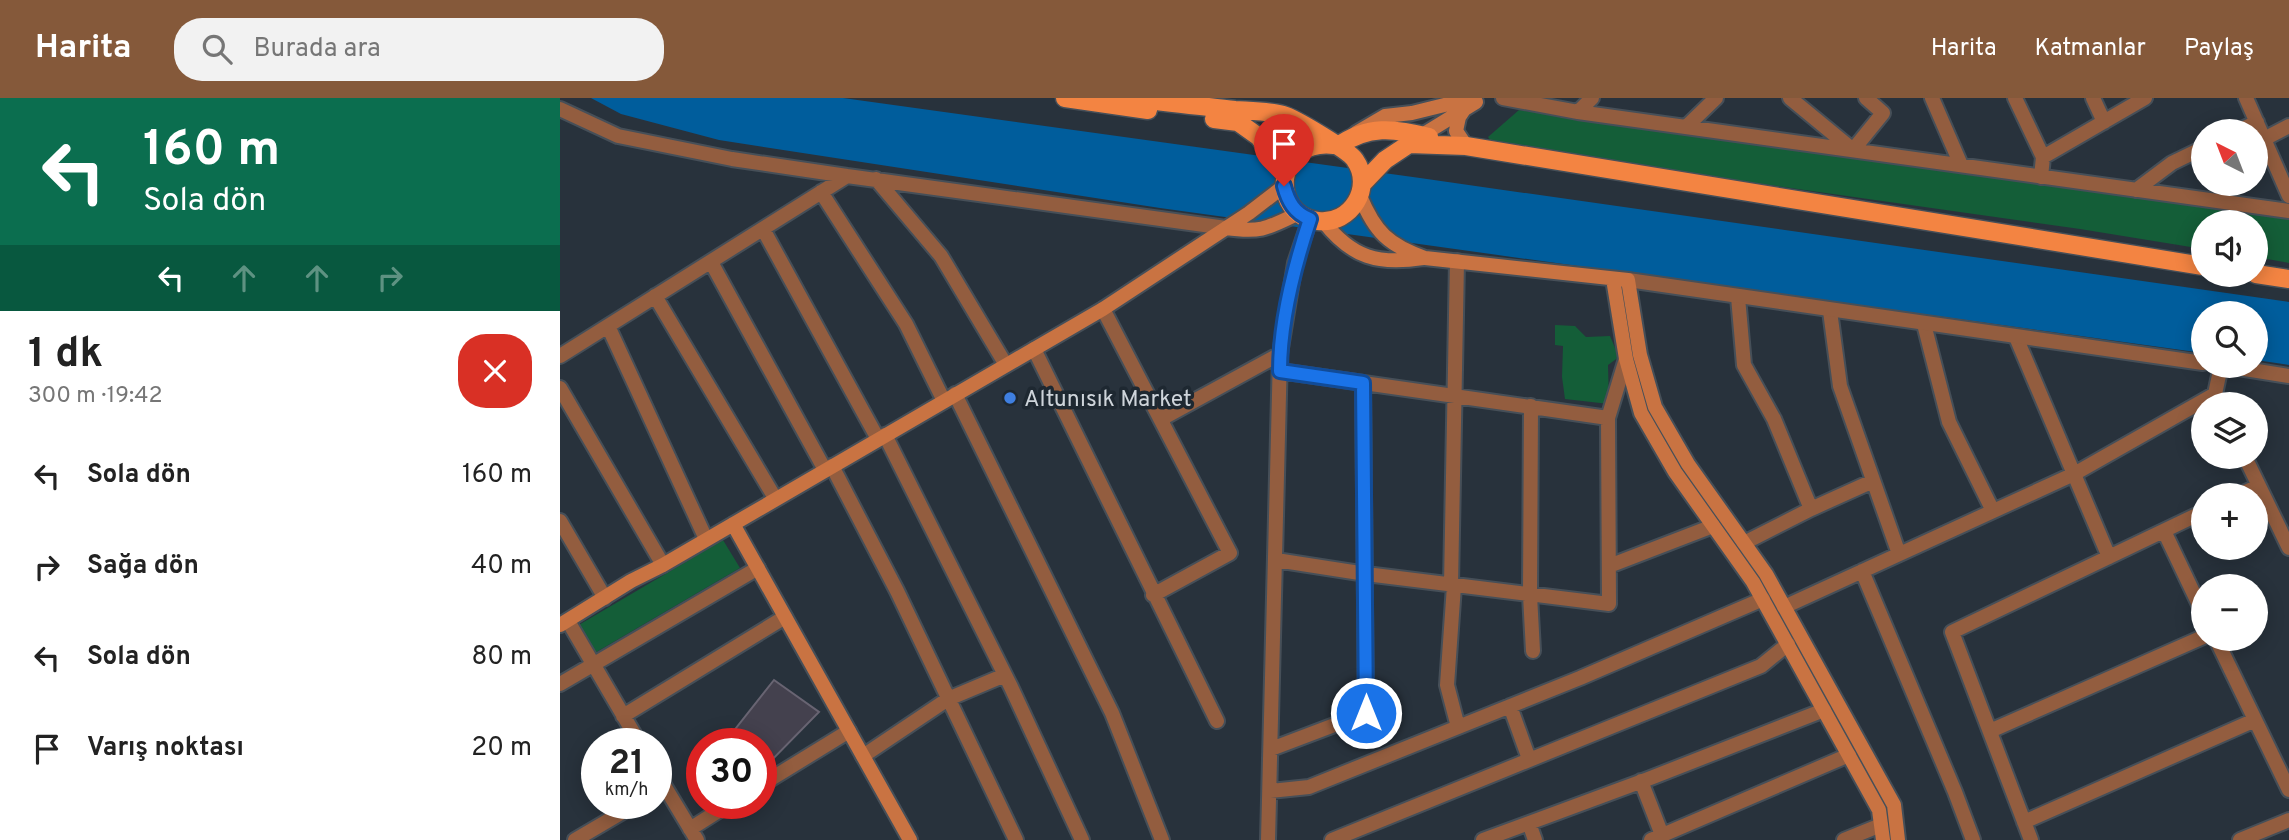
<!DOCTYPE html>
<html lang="tr">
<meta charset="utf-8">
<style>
body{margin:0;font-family:Overpass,sans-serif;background:#f2f2f2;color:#222;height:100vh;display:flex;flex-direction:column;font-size:26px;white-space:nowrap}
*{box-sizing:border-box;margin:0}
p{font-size:23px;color:#767676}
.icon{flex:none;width:38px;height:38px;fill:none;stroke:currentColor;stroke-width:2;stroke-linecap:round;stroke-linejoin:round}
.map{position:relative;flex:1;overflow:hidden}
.drawer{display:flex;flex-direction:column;background:#fff;width:560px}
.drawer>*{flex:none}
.guide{background:#0b6e4f;color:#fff;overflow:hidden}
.needle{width:46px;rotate:318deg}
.buttons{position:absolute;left:1631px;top:21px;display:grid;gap:14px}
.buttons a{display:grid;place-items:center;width:77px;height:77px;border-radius:50%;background:#fff;box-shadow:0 4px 18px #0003;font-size:35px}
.speed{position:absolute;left:21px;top:630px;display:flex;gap:14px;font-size:35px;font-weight:700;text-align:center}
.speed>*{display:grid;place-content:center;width:91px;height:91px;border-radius:50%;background:#fff;box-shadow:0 4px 18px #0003;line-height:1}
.speed small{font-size:18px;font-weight:400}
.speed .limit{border:10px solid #d22;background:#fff;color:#111}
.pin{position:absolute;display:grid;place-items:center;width:60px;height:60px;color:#fff;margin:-72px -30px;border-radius:50% 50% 50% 0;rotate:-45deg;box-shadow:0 0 7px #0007}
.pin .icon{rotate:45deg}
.me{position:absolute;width:77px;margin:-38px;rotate:0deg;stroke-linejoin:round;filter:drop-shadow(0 0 5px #0008)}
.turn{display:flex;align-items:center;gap:24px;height:147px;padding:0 28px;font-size:32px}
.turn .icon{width:91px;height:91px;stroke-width:2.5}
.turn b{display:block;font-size:49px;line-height:60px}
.lanes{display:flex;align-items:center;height:66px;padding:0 28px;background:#0003;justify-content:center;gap:35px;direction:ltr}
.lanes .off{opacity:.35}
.round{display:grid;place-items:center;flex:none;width:74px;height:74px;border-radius:28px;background:#f2f2f2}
.summary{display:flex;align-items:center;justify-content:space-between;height:119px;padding:0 28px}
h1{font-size:42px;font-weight:700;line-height:52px}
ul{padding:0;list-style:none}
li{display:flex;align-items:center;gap:21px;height:91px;padding:0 28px}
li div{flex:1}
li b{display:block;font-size:26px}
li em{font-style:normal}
header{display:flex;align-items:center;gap:42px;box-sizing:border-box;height:98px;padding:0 35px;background:#85593a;color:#fff}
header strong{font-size:33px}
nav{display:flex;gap:38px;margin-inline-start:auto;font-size:24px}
.search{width:490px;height:63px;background:#f2f2f2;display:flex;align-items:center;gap:18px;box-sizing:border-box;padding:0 24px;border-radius:28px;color:#767676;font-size:26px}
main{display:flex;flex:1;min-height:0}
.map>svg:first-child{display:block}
</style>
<header>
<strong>Harita</strong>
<div class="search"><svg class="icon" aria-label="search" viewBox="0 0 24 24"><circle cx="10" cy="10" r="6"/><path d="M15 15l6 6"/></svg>Burada ara</div>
<nav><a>Harita</a><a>Katmanlar</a><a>Paylaş</a></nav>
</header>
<main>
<section class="drawer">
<div class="guide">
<div class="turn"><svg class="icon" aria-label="left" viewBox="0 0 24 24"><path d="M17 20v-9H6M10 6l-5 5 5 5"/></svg><div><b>160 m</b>Sola dön</div></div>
<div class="lanes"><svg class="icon" aria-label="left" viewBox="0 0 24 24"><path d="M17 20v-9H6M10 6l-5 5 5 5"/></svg><svg class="icon off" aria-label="ahead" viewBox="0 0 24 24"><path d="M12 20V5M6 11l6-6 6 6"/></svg><svg class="icon off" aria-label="ahead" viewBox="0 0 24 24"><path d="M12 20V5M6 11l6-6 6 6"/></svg><svg class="icon off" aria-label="right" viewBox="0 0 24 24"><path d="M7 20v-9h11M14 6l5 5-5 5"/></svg></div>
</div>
<div class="summary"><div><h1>1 dk</h1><p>300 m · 19:42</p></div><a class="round" style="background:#d93025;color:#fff"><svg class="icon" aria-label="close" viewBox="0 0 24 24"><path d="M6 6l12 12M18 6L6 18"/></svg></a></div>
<ul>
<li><svg class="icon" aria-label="left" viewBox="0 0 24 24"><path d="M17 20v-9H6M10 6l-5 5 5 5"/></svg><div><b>Sola dön</b></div><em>160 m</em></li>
<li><svg class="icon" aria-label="right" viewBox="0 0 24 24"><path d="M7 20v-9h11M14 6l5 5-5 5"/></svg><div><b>Sağa dön</b></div><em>40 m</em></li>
<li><svg class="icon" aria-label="left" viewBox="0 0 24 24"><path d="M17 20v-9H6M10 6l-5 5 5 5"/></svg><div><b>Sola dön</b></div><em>80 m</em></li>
<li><svg class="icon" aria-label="arrive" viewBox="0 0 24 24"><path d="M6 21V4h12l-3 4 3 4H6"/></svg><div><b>Varış noktası</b></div><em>20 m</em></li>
</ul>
</section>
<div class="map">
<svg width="1729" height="742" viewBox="0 0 1729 742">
<rect width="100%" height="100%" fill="#28323c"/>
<!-- green -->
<path fill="#145e38" d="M959,12L1729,119V165L1696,159V124H1643V151L1520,131L1096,71L930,42L928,39Z
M995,227L1015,228L1026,239L1050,238L1059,259L1048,267L1049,306L1005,301L1002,279L1003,248L995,247Z
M163,442L180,470L33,556L17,528Z"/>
<!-- water -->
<path fill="#005d9c" d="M31,0H283L860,80L1729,204V267L1696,262V215H1643V255L600,110L159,42L61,16Z"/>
<!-- building -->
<path fill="#44414e" stroke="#686472" stroke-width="2" d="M214,582L259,614L201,673V646H168L165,644Z"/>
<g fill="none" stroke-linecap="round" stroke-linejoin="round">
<!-- minor casing -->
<g stroke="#464f58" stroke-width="18">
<path id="minor" d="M943,0L1018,14L1729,113
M1230,0L1293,52L1323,15L1306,0
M1372,0L1401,67
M1455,0L1483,59
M1533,0L1544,24
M1686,0L1729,98
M0,11L58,38L172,61L287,78
M1018,14L1032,0
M1126,29L1156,0
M1678,33L1697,24
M1704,41L1729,28
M1481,79L1483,59L1585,0
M316,81L381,158L446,267
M1576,92L1612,65L1643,50
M261,94L346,226L384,303
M203,131L318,341
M151,164L265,372
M95,198L215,400
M1178,199L1184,267L1214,321L1251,411
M543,211L670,455L593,497
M1270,213L1280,288L1339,456
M1364,226L1389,324L1433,413
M48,228L146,441
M1456,239L1549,459
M474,251L657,623
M0,258L287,78L666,130
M720,273L1048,320
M0,290L103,467
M395,296L552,615L602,742
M1660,306L1655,296L1661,268
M971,308L970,497L973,553
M601,321L720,256
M325,337L451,589L522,742
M1685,359L1729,450
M272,368L337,493L456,742
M1679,397L1699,388
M0,423L45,500
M1604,433L1643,515
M1184,445L1251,411L1313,383
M716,462L806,476L1049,506L1048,320L1066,261
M1049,468L1153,428
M1302,473L1395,694L1413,742
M891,487L897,163
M894,488L887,587L898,629
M1224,509L1514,376L1655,296
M8,523L80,646
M1656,541L1729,692
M0,586L198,470
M950,608L969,661
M63,618L225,519
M1430,633L1643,539
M711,651L806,615L803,285
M303,658L388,601L445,577
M96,674L137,742
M1081,683L1102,737
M201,687L289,633
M710,693L749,689L1020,580L1203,501
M1464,724L1695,622
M969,725L975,742
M130,731L171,705
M15,742L78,705
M708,742L720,256L735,165L750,121
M772,742L1201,568L1228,546
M923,742L1088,681L1264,612
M1091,742L1289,657
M1284,742L1321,727
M1471,742L1392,534L1643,414
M1680,742L1729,722"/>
</g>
<!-- tertiary casing -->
<g stroke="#464f58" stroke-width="18">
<path id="tertiary" d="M1068,182L1643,265
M1666,268L1729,278"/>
</g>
<!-- secondary casing -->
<g stroke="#464f58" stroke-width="18">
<path id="secondary" d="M905,10L899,19L896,33L906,48
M796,35L825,18L852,15L913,0
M856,41L916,4
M800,98C815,134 828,147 865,160L1068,182L1080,257L1095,309L1128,366L1206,476L1334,707L1338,742
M763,123C792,160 818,167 863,160
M666,130C702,135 708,130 739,115
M1053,181L1066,261L1081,315L1115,374L1193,484L1319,712L1323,742
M173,426L350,742
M0,527L71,483L103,467L543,211L689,115L724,88"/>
</g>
<!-- primary casing -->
<g stroke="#464f58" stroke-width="21">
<path id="primary" d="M505,0L588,12
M575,0C608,5 642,8 675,12C691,13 709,13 723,17C734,20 790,53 795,62C814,89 791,127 758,123C709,117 714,40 774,47
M654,21L678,24L699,39L725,76
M778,48C808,27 834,30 869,39
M803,85L825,62L849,46L906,48L1643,168
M1696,176L1729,181"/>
</g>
<!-- minor -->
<use href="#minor" stroke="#935d3f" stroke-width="14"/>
<!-- tertiary -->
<use href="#tertiary" stroke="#935d3f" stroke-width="14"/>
<!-- secondary -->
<use href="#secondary" stroke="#c97342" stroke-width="14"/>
<!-- primary -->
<use href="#primary" stroke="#f38442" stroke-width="18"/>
</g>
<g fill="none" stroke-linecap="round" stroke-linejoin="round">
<!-- route casing -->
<g stroke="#114b97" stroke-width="18">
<path id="route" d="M724,88C728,103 734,115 750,121C734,169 720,222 720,273L803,285L806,615"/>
</g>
<!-- route -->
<use href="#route" stroke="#1a73e8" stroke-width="12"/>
</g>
<!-- markers -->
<circle fill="#3f7fe0" stroke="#1e2831" stroke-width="2.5" cx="450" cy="300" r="7"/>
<g text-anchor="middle" stroke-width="7" stroke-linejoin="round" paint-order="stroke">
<!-- poi labels -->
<g font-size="23" fill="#ced4da" stroke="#1e2831" text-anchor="start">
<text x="464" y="308">Altunısık Market</text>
</g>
</g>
</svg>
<div class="buttons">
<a><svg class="needle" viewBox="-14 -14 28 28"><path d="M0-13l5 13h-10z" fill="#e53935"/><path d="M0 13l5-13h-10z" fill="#767676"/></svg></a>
<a><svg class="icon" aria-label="sound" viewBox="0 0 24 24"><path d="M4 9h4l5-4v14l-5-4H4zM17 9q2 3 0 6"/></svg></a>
<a><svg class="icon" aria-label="search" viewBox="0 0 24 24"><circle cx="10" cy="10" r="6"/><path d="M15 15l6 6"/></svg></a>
<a><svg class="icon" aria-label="layers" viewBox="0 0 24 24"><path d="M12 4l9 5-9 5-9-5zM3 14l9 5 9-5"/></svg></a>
<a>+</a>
<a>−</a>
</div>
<div class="speed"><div>21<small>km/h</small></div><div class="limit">30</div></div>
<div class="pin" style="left:724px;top:88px;background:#d93025"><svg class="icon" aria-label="arrive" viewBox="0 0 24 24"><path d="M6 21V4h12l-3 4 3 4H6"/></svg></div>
<svg class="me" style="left:806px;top:615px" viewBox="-20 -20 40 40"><circle r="17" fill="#1a73e8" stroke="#fff" stroke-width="3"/><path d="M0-11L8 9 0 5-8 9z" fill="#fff"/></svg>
</div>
</main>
